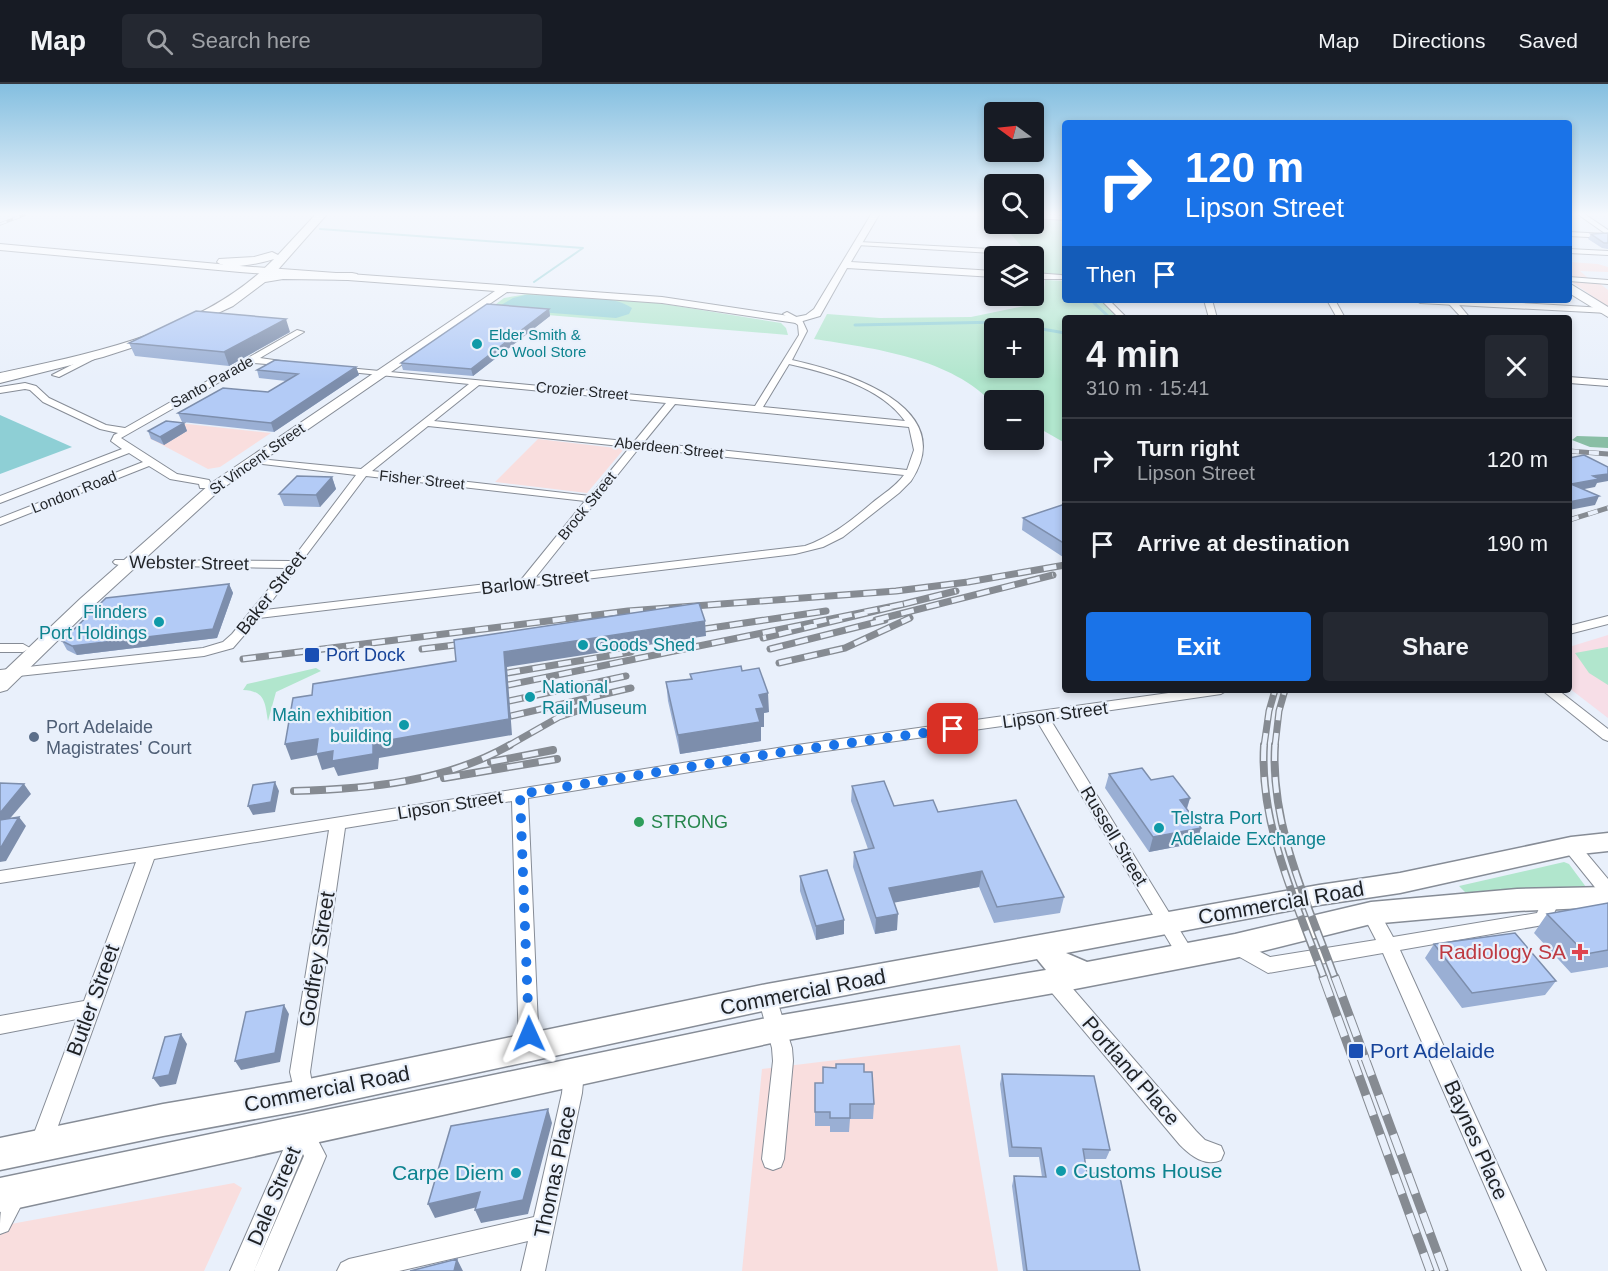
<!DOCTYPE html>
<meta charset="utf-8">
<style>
body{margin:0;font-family:Arial,sans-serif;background:#242831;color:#f1f3f6;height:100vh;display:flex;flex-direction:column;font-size:22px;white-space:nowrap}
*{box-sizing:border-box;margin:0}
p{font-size:20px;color:#9ea1a6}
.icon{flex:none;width:33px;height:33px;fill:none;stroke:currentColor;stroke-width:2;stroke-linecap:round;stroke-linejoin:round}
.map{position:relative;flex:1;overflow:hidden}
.sheet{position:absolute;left:1062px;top:231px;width:510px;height:378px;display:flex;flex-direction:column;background:#171b24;border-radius:6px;box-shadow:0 3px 9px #0003}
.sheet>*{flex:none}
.hud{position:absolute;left:1062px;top:36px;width:510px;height:183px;border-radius:6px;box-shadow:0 3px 9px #0003;background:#1a73e8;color:#fff;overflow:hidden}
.needle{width:39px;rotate:285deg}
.buttons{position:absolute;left:984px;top:18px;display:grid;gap:12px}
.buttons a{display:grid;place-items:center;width:60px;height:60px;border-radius:6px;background:#171b24;box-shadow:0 3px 9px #0003;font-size:30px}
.pin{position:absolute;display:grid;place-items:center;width:51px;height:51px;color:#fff;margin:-26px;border-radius:12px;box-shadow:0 3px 9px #0006}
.me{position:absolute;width:66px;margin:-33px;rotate:359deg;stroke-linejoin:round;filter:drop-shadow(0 0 4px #0008)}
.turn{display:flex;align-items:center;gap:21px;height:126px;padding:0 24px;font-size:27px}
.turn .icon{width:78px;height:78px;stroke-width:2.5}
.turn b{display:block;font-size:42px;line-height:51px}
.then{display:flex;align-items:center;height:57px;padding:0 24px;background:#0003;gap:12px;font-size:22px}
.round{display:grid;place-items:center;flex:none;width:63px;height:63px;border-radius:6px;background:#242831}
.headline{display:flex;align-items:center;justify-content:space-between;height:102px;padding:0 24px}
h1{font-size:36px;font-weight:800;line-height:45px}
.primary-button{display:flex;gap:12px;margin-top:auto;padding:12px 24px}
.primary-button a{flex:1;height:69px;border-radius:6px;background:#1a73e8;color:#fff;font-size:24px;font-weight:800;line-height:69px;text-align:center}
.primary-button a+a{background:#242831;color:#f1f3f6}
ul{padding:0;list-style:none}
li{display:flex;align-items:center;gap:18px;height:84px;padding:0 24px;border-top:2px solid #363941}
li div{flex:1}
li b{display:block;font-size:22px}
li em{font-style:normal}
header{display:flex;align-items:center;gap:36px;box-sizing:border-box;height:84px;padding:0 30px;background:#171b24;border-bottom:2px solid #363941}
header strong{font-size:28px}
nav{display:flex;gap:33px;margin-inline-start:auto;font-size:21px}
.search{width:420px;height:54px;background:#242831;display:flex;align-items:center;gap:15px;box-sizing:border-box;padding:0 21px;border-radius:6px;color:#9ea1a6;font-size:22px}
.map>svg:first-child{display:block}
</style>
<header>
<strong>Map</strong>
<div class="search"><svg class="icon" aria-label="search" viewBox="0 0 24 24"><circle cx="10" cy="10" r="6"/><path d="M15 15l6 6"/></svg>Search here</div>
<nav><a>Map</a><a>Directions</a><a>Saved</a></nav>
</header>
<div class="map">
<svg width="1608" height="1187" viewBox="0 0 1608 1187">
<rect width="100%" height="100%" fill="#e9f0fb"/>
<!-- commercial -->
<path fill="#f9dede" d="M1569,178L1598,180L1608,183V188L1580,187L1589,195L1569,194Z
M1575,197L1598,198L1608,206V223L1572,198Z
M178,339L271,349L220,383L208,385L149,354Z
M538,355L624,365L587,409L495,398Z
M960,961L998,1187H742L762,985Z
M234,1099L242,1104L204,1187H0V1142Z"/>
<!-- education -->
<path fill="#f7dee7" d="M1608,551V634L1569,604V563Z"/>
<!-- green -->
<path fill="#b1e6cd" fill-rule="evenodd" d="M1034,134L1065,135V192L1046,191L1034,177V172H1030L1002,140H1034Z
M1045,196L1065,197V216H1101L1119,234H1065V359L1044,347L1034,346V316H994V321C953,274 872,264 814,255L827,230L880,234L971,233L1043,218ZM994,244H1034V284H994Z
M533,209L646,217L781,239L786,244L788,251L488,226L504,214Z
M1608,563V601L1589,589L1575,569Z
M316,584L321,587L276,608L268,637C265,618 265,607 243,606L247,600Z
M1564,778L1569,780L1586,803L1469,812L1459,802Z"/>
<!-- forest -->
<path fill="#89bea5" d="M1577,352L1608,353V364L1590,363L1572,356Z"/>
<!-- water -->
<path fill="#8ecfd5" d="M525,211C553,212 609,208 632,224L629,230L616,234L514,226L501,221L513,214Z
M0,331L72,363L0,390Z"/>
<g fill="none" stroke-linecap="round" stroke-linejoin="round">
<!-- stream-far1 -->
<path stroke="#8ecfd5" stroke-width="2" d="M320,145L583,164L534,198
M1091,216L1096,220"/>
<!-- stream -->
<path stroke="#8ecfd5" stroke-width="3" d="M1094,219L1110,234
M855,241L1001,238L1065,249"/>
<!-- street casing -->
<g stroke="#868c96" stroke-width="2">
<path id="street" d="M1576,129H1583L1608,146V154L1569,152V148L1606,150Z
M1034,130L1065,132V136L1034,134Z
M859,158L1025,167L1028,169L1025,171L857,161Z
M1569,165L1608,167V171L1569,169Z
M1569,193L1608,196V200L1569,197Z
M1101,216H1109L1127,234H1119Z
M1204,216H1212L1217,234H1209Z
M1327,216H1335L1345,234H1337Z
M1449,216H1455L1470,234H1462L1449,220Z
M787,228L802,236L807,247L792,276C845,288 960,322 911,397L899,409L843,453L823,463L795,470L259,534L233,564L204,572L0,594V586L203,564L223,558L232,550L286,484L119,481L115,480L113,478L115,476L291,477L356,391L253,379L250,378V374L361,385L469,300L340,287H337V283L755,322L799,251L798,241L783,230ZM789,280C828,289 880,302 905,337L763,323ZM479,301L666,319L634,358L434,337ZM675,320L909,343L914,366L907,386L644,358ZM428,342L630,363L590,412L372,387ZM639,364L904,391C895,403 883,410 872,419C851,437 831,453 805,462L535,494ZM366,392L585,417L521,496L265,526Z
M297,246L304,248L260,274L288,278H291V282L253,279L121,354L177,390L209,396L210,398L208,404H200L199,400L170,395L149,382L0,441V434L143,378L129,369L0,419V412L122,365L111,357L114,351L118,349L100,345L43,318L30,306L25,305L0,309V303L25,299L36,302L49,314L106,341L125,344Z
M95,269L102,271L59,293L52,291Z
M1569,293L1608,296V302L1569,299Z
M1608,532V540L1569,550V542Z
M0,560H23L30,564L23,568H0Z
M1190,606H1228L1221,610L1050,635L1192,866L1195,871L1192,876L1186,879L1180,876L1037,637L790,672L528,714L539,965L536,971L529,974L522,971L519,965L512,717L345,744L310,988L314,1011L311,1018L304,1021L297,1018L290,988L329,746L154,775L49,1067L41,1070L33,1067L30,1060L77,935L0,950V932L84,917L136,778L0,799V787L790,662Z
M1542,606H1558L1608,645V657L1603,655Z
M1571,756L1577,758L1608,795V814L1602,812L1565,766L1563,762L1565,758Z
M1552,807L1558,809L1561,814L1549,840L1400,866L1546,1187H1522L1383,869L1268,889L1229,867L1226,862L1229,857L1235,855L1270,873L1376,856L1362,829L1365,824L1371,822L1377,824L1393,853L1537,829L1546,809Z
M1054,889L1061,891L1196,1047L1205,1056L1221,1062L1224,1069L1221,1076C1205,1083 1191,1072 1180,1061L1047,903L1045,897L1047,891Z
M767,905L774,907L776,913L792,964L793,977L784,1075L781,1083L773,1086L765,1083L762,1075L773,977L772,964L758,913L760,907Z
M574,979L581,981L584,988L582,1009L545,1187H521L528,1157L399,1187H337L341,1179L349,1175L534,1133L562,1009L564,988L567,981Z
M302,1036L309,1039L326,1072L278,1187H254L304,1072L303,1070L254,1187H230L294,1041Z
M15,1101L23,1104L26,1112L8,1147L0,1150C0,1132 0,1109 15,1101Z"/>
</g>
<!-- secondary casing -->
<g stroke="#868c96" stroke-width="2">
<path id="secondary" d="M872,129H880L851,178L994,187V193L847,184L820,232L796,239L662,219L507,208L220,406L92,523L7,606L0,608V591L80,515L210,400L495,207L240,188L0,166V160L240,182L662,213L796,233L806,231L814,225Z
M1034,189L1061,191L1064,192L1065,195H1034Z
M1415,216H1472L1604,224L1608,225V229L1420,219Z"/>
</g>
<!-- primary casing -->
<g stroke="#868c96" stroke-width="3">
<path id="primary" d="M1608,749V767L1571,771L1400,809L1319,821L1066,869L1087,878L1235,850L1371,818L1517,805L1608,803V823L1517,827L1371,840L1235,874L1054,909L776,958L0,1128V1094L776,932L1046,886L1037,875L767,926L304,1026L163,1052L0,1086V1054L163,1020L304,996L767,900L1319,801L1400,789L1571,753Z"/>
</g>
<!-- highway casing -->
<g stroke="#868c96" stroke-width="2">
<path id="highway" d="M317,129H328L275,189H352L357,190L358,193L357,196L283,195L265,198L233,222L171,251L103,273L0,299V289C94,269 205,247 274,175C261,179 228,187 217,178L219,175L254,173L272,168L278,171Z
M1569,199L1608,223V233L1569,209Z"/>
</g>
<!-- street -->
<use href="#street" fill="#fff" fill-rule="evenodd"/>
<!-- secondary -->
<use href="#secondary" fill="#fff" fill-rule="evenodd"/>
<!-- primary -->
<use href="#primary" fill="#fff" fill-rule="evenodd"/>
<!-- highway -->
<use href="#highway" fill="#fff" fill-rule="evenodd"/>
<!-- rail-far4 casing -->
<g stroke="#868b92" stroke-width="3">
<path id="rail-far4" d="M0,140L29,129"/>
</g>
<!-- rail-far3 casing -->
<g stroke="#868b92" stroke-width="5">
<path id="rail-far3" d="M1569,367L1608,370
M1569,436L1608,424"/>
</g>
<!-- rail-far2 casing -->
<g stroke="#868b92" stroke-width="7">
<path id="rail-far2" d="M904,520L956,507
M876,536L1053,491
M704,545L826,527
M422,565L472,559
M770,565L885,536
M243,575L628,527L896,507L968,498L1065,481
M779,579L845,564L910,534
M507,589L631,568
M508,601L904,520L763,554
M509,617L626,592
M511,632L631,604
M508,662L559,633L584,625
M1264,662L1269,627L1275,606
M1275,662L1279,627L1285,606"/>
</g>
<!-- rail-far1 casing -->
<g stroke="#868b92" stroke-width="8">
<path id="rail-far1" d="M1264,661C1259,741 1297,820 1324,894
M1275,661C1270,742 1308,820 1335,894
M491,678L553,666
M444,694L557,675
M294,707C367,705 445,698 510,661"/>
</g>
<!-- rail casing -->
<g stroke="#868b92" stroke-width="9">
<path id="rail" d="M1323,893L1430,1187
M1335,893L1444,1187"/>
</g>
<!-- rail-far4 -->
<use href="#rail-far4" stroke="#e9f0fb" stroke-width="2" stroke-dasharray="7" stroke-linecap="butt"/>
<!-- rail-far3 -->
<use href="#rail-far3" stroke="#e9f0fb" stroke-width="4" stroke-dasharray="10" stroke-linecap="butt"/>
<!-- rail-far2 -->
<use href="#rail-far2" stroke="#e9f0fb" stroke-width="4.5" stroke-dasharray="13" stroke-linecap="butt"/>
<!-- rail-far1 -->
<use href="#rail-far1" stroke="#e9f0fb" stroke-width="5" stroke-dasharray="16" stroke-linecap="butt"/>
<!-- rail -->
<use href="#rail" stroke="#e9f0fb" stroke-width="7" stroke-dasharray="21" stroke-linecap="butt"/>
</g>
<!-- wall -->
<path fill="#9aafd4" d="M1608,149V165L1602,164L1588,155L1591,150Z
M549,225L550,232L473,292L403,286L401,279Z
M290,248L229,282L135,272L129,259Z
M356,283L359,291L274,348L182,338L178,329L268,308L286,297L259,294L257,286Z
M184,339L187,347L164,361L151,355L148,347Z
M332,393L336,405L320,423L284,422L279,410Z
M1065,420V472L1063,473L1022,446L1023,434Z
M229,500L233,509L217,554L77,571L67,566L62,557Z
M742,587L769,628L764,629V643H761V657L680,670L668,617L666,598L691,595L690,590Z
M1109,690L1151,696L1190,714L1187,725L1201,744L1196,759L1149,768L1105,704Z
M852,702L894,722L938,728L1064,813L1060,829L994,839L979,803L894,818L897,846L875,850L853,783L854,768L868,765L851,717Z
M800,792L844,836V850L816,856L800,807Z
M1608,819V883L1571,889L1534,849L1547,830Z
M1434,860L1556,897L1545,911L1462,924L1425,874Z
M864,988L874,1020L873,1035H850L849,1048H830V1042H815V999H823Z
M1002,990L1110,1066L1106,1075H1084L1087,1089L1140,1187H1023L1012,1102L1014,1092L1042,1093L1039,1073H1009L1000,1000Z"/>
<!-- shaded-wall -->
<path fill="#7d8eac" d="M549,225L550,232L473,292L471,285Z
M286,235L290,248L229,282L224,268Z
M356,283L359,291L274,348L271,339Z
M184,339L187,347L164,361L160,353Z
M1608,390V397L1597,399L1595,403L1569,408L1571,400L1593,392Z
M332,393L336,405L320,423L316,411Z
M1599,412L1595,421L1569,426V418Z
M1065,461V472L1063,473Z
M229,500L233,509L217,554L77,571L72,562Z
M705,537L706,552L507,583L512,651L379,674L378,685L338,692L334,683L322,686L317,671L291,676L285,660L318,655L373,659L504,568Z
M768,609L769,628L764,629V643H761V657L680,670L678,651L756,625L759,611Z
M275,698L279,707L275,728L253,731L248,722Z
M24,700L31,710L0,746V729Z
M1190,714L1185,729L1180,716Z
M19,733L26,742L6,777L0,778V765Z
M1201,744L1196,759L1149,768L1153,753Z
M982,787L979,803L887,820L889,804Z
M898,830L897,846L875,850L876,834Z
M844,836V850L816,856V842Z
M284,921L289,930L280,978L241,986L235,977Z
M181,950L187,960L176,1000L160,1003L153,994Z
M548,1025L552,1039L528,1130L481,1139L475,1126Z
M480,1108L485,1121L435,1134L428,1120Z
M457,1175L463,1187H454Z"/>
<!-- building -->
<path fill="#b3cbf6" stroke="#7d8eac" stroke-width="1.5" d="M1608,149V159H1604L1591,150Z
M487,220L549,225L471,285L401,279Z
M196,227L286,235L224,268L129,259Z
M275,276L356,283L271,339L178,329L223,304L268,308L298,290L257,286Z
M166,337L184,339L160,353L148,347Z
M1584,371L1608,383V390L1593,392L1599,395L1571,400L1599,412L1569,418V374Z
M297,392L332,393L316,411L279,410Z
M1065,420V460L1023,434Z
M229,500L213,545L72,562L62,557L106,514Z
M699,519L705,537L504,568L509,635L373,659V670L332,677L333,667L316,670L318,655L285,660L293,614L312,611L313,600L456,577L454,556Z
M741,582L742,587L759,584L768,609L759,611L764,624L756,625L760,638L678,651L666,598L692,595L690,590Z
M1142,684L1151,696L1173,692L1190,714L1180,716L1201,744L1153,753L1109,690Z
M884,697L894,722L933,716L938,728L1016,716L1064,813L997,823L982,787L889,804L898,830L876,834L854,768L874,764L852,702Z
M275,698L271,718L248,722L253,701Z
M0,699L24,700L0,729Z
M19,733L0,765V736Z
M827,786L844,836L816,842L800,792Z
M1608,819V866L1586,870L1547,830Z
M1515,849L1556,897L1472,909L1434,860Z
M284,921L275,969L235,977L246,928Z
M181,950L169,991L153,994L165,953Z
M836,980H864V988H872L874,1020H850V1034H830V1028H815V999H823V983L836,984Z
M1002,990L1094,992L1110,1066L1083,1065L1087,1089H1119L1140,1187H1027L1014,1092L1046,1093L1041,1064L1012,1063Z
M548,1025L523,1116L475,1126L480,1108L428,1120L451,1042Z
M457,1175L454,1187H410Z"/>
<!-- sky -->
<linearGradient id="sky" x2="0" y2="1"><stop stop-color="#84bfe0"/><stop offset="0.44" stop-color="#f5f8fd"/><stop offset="1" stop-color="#f5f8fd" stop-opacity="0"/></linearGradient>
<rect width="1608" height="296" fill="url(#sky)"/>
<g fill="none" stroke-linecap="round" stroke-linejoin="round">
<!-- route -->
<path stroke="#1a73e8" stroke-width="10" stroke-dasharray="0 18" d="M529,950L520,710L790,667L953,645"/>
</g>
<!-- markers -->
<g fill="#0f9aa8" stroke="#e9f0fb" stroke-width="2">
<circle cx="477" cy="260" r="6"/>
<circle cx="159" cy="538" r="6"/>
<circle cx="583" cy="561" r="6"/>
<circle cx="530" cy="613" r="6"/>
<circle cx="404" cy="641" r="6"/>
<circle cx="1159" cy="744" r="6"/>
<circle cx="1061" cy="1087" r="6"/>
<circle cx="516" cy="1089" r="6"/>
</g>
<g fill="#1a4fb4" stroke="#e9f0fb" stroke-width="2">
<rect x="304" y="563" width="16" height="16" rx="3"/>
<rect x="1348" y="959" width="16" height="16" rx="3"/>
</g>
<circle fill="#5c6f8a" stroke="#e9f0fb" stroke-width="2" cx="34" cy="653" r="6"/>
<circle fill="#2e9e5b" stroke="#e9f0fb" stroke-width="2" cx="639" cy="738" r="6"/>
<path fill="#e0444e" stroke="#e9f0fb" stroke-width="2" d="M1577 859h6v6h6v6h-6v6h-6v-6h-6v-6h6z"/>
<g text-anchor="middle" stroke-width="4.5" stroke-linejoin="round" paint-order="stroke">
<!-- far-culture labels -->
<g font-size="15" fill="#0d838f" stroke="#e9f0fb" text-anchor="start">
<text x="489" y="256">Elder Smith &amp;<tspan x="489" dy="17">Co Wool Store</tspan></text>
</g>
<!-- far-street labels -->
<g font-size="15" fill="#1f2226" stroke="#e9f0fb">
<text transform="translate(212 298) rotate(-29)" y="5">Santo Parade</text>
<text transform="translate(582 307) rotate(5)" y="5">Crozier Street</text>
<text transform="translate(669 364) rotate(6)" y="5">Aberdeen Street</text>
<text transform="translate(257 375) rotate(-35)" y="5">St Vincent Street</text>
<text transform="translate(422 396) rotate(6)" y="5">Fisher Street</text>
<text transform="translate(74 408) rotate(-22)" y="5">London Road</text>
<text transform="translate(587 422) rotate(-51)" y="5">Brock Street</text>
</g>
<!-- street labels -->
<g font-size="18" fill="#1f2226" stroke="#e9f0fb">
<text transform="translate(189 479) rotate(1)" y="6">Webster Street</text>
<text transform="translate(535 498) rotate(-7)" y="6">Barlow Street</text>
<text transform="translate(271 509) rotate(-52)" y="6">Baker Street</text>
<text transform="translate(1055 631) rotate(-8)" y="6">Lipson Street</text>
<text transform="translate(450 721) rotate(-9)" y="6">Lipson Street</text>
<text transform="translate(1114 752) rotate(59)" y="6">Russell Street</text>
</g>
<!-- culture labels -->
<g font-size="18" fill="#0d838f" stroke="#e9f0fb" text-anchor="start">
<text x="147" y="534" text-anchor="end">Flinders<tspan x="147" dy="21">Port Holdings</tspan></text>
<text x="595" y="567">Goods Shed</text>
<text x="542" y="609">National<tspan x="542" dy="21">Rail Museum</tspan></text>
<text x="392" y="637" text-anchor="end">Main exhibition<tspan x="392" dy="21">building</tspan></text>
<text x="1171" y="740">Telstra Port<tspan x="1171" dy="21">Adelaide Exchange</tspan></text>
</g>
<!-- transit labels -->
<g font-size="18" fill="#164399" stroke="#e9f0fb" text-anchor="start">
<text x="326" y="577">Port Dock</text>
</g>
<!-- service labels -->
<g font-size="18" fill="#4e5e75" stroke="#e9f0fb" text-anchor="start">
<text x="46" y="649">Port Adelaide<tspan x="46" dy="21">Magistrates' Court</tspan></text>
</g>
<!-- leisure labels -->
<g font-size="18" fill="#27864d" stroke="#e9f0fb" text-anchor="start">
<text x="651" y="744">STRONG</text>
</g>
<!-- near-street labels -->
<g font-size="21" fill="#1f2226" stroke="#e9f0fb">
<text transform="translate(1281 819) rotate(-10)" y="7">Commercial Road</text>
<text transform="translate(317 875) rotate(-81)" y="7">Godfrey Street</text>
<text transform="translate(803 908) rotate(-11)" y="7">Commercial Road</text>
<text transform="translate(93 916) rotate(-70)" y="7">Butler Street</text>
<text transform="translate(1131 987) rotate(49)" y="7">Portland Place</text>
<text transform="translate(327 1005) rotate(-11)" y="7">Commercial Road</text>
<text transform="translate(1476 1056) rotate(66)" y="7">Baynes Place</text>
<text transform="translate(555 1088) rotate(-78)" y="7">Thomas Place</text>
<text transform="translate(274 1112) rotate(-67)" y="7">Dale Street</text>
</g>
<!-- near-health labels -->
<g font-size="21" fill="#be3a42" stroke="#e9f0fb" text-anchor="end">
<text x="1566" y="875">Radiology SA</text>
</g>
<!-- near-transit labels -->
<g font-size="21" fill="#164399" stroke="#e9f0fb" text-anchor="start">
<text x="1370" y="974">Port Adelaide</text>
</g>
<!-- near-culture labels -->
<g font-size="21" fill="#0d838f" stroke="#e9f0fb" text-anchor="start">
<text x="1073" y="1094">Customs House</text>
<text x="504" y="1096" text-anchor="end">Carpe Diem</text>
</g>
</g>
</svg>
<div class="buttons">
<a><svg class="needle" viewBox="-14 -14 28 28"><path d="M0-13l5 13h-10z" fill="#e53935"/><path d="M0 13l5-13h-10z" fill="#9ea1a6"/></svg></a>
<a><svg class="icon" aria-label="search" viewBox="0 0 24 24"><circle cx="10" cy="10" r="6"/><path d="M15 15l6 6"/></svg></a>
<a><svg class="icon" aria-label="layers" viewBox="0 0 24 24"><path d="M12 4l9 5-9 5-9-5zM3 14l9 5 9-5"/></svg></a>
<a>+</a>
<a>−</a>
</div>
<div class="pin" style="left:953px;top:645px;background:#d93025"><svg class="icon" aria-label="arrive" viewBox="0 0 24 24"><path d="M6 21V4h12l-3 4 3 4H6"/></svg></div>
<svg class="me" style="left:529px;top:950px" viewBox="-20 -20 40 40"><path d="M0-17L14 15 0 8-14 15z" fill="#1a73e8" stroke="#fff" stroke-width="4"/></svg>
<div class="hud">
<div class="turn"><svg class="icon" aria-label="right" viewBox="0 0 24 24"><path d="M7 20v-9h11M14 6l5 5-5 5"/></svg><div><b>120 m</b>Lipson Street</div></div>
<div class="then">Then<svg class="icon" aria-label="arrive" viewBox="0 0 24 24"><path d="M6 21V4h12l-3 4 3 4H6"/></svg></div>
</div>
<section class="sheet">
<div class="headline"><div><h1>4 min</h1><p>310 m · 15:41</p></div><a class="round"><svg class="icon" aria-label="close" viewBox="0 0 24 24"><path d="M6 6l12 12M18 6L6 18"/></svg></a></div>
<ul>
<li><svg class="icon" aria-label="right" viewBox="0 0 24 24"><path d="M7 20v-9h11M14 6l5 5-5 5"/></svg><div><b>Turn right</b><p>Lipson Street</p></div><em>120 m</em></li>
<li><svg class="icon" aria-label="arrive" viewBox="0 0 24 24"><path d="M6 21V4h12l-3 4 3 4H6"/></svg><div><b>Arrive at destination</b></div><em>190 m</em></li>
</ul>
<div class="primary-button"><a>Exit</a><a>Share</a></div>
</section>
</div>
